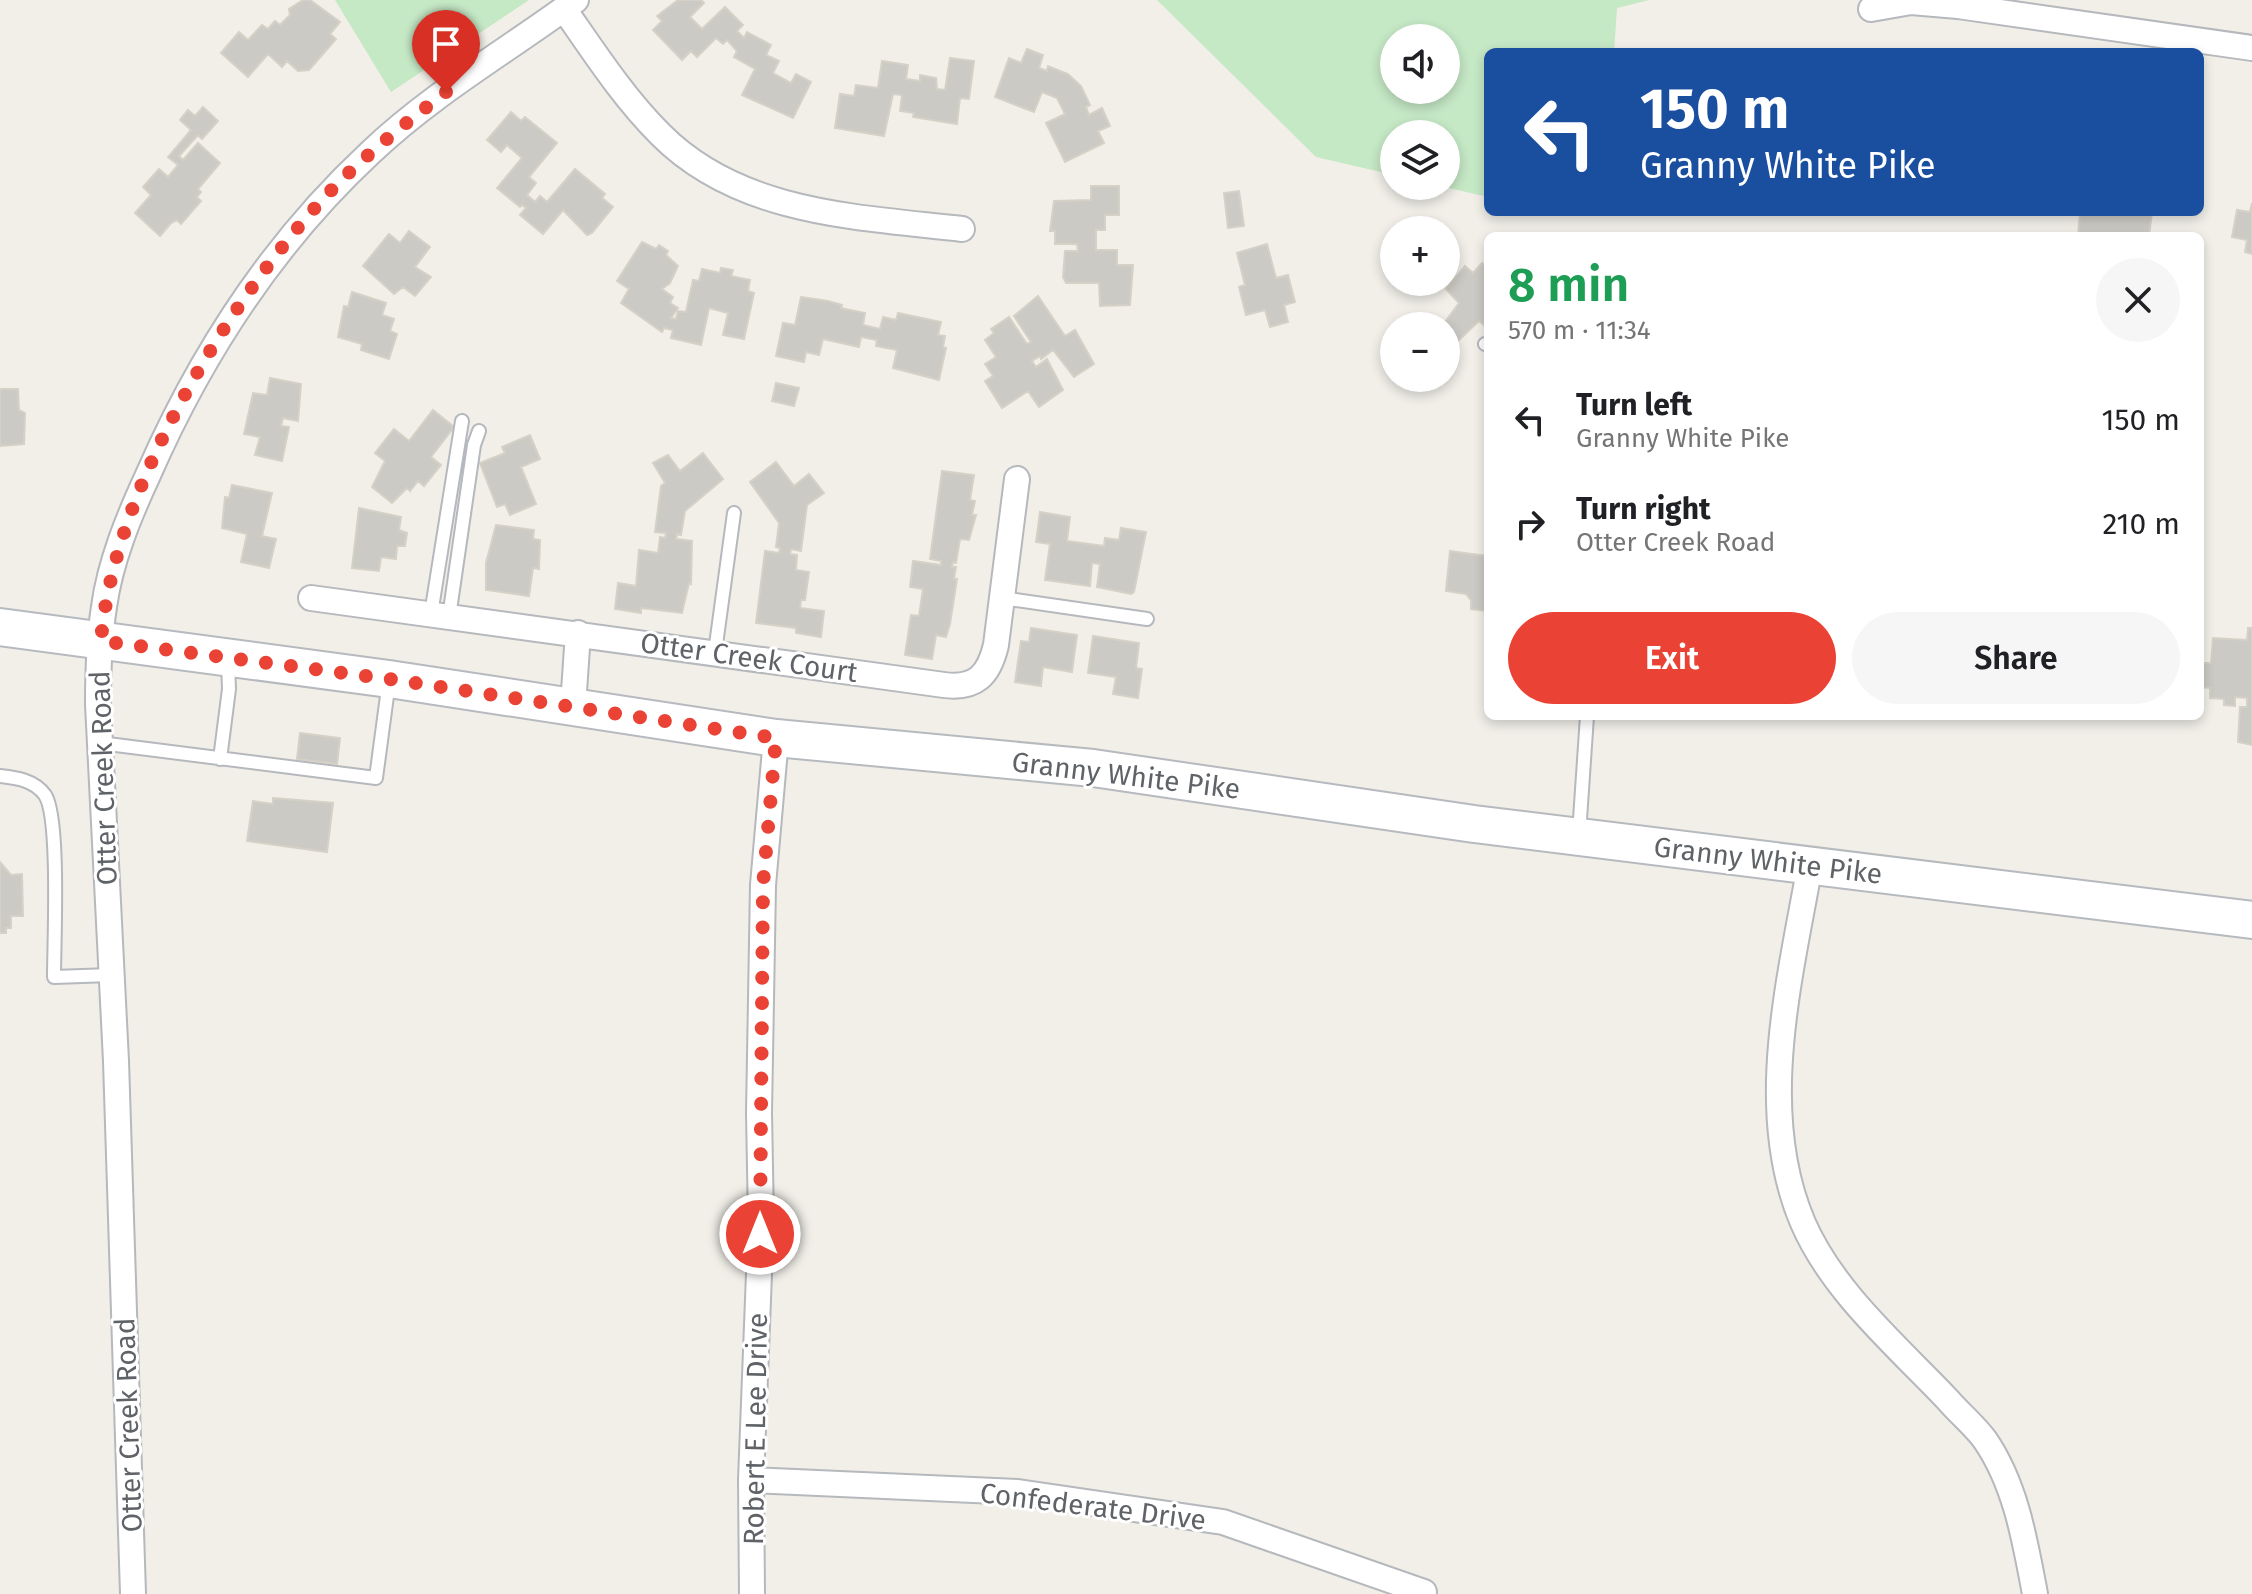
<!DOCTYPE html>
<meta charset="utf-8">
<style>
body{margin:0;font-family:"Fira Sans",sans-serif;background:#f6f6f6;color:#202124;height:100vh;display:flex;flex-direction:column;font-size:30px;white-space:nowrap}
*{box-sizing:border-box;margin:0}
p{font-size:26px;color:#757577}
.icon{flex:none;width:44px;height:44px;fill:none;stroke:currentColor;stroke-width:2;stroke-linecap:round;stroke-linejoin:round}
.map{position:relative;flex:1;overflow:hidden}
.side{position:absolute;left:1484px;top:232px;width:720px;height:488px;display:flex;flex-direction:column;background:#fff;border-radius:12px;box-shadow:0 4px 12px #0003}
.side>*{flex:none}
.top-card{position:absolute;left:1484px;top:48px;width:720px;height:168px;border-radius:12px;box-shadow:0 4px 12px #0003;background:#1a4fa0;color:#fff;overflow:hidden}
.controls{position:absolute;left:1380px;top:24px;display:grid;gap:16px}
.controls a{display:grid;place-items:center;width:80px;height:80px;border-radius:50%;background:#fff;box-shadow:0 4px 12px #0003;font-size:40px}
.pin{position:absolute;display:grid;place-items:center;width:68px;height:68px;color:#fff;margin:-82px -34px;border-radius:50% 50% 50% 0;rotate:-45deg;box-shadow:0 0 8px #0007}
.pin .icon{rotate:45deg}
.me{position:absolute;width:88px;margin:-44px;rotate:0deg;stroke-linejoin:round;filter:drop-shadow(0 0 6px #0008)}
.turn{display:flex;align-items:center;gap:28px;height:168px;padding:0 24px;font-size:36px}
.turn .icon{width:104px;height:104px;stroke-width:2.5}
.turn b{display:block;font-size:56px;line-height:68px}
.round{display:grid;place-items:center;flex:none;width:84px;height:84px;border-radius:42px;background:#f6f6f6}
.summary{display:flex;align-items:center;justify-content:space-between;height:136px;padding:0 24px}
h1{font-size:48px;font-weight:600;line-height:60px;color:#1e9e55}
.primary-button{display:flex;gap:16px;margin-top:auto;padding:16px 24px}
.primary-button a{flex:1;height:92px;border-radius:48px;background:#ea4335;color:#fff;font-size:32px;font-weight:600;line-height:92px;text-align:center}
.primary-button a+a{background:#f6f6f6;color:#202124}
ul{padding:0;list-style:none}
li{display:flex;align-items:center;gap:24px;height:104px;padding:0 24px}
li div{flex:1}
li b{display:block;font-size:30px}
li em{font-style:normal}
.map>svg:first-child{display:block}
</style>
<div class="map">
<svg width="2252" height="1594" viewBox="0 0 2252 1594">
<rect width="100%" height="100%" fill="#f1efe8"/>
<!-- green -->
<path fill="#c5e8c5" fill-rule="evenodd" d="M335,0H529L391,92Z
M1157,0H1649L1617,8L1614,52H1488V197L1440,186H1446V134H1394V175L1316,157ZM1394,38H1446V90H1394Z"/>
<!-- building -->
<path fill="#cccac5" stroke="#d6d1c6" stroke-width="2" d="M303,0H310L340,22L330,34L336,39L309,70L298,71L287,61L282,67L268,54L248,77L221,53L239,32L248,40L262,25L268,29L275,21L280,25L290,15L289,9Z
M678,0H701L704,3L690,17L702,29L725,7L743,25L737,31L744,38L747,32L771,45L766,55L779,61L773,73L791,83L796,74L811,82L793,118L742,95L755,69L734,57L737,51L727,40L723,44L716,38L697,57L691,51L682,60L653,30L662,21L657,16Z
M1027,49L1043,55L1039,68L1047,71L1048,66L1068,74L1081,86L1090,105L1086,107L1089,115L1102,108L1110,126L1098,131L1104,143L1065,162L1046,123L1065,114L1057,98L1042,92L1034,112L995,97L1009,58L1021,63Z
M950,58L974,61L969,99L960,98L957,124L913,117L914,113L900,111L902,95L893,94L884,136L835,128L840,94L854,96L856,85L878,88L882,61L908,65L906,79L920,81V75L936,78L937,89L945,90Z
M203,107L218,121L202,139L198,135L179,156L183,160L198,143L220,163L198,189L201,192L197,197L201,201L181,224L177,220L171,223L160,236L135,213L151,195L143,187L159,169L168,177L178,165L168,157L191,130L180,120L188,110L195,116Z
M511,112L521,121L525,117L557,143L529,177L536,183L527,195L535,202L540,196L547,202L575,169L605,194L602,198L613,207L592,233L587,235L563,210L543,234L520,215L526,208L522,205L520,207L497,188L522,158L507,145L501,152L487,140Z
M1091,186H1119V215H1105V230H1096V250H1117V265H1133L1130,305L1100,306L1099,283H1066L1063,277L1065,251H1078L1077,244H1055V231H1050L1054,201L1091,200Z
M1239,191L1244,226L1228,228L1224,193Z
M2252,203V254L2245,252L2247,240L2232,237L2237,210L2250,212Z
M2080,212H2152L2149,236H2078Z
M409,231L430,247L415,267L431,277L415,296L403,287L394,294L363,266L389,234L400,243Z
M642,242L656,249L659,245L668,251L666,255L678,266L670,283L662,289L673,297L670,303L678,308L671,318L676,319L678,311L686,312L693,280L699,281L702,269L720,273L721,268L733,270L731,276L750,280L748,291L754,293L744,339L723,335L728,313L709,308L701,345L671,338L673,330L664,328L662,332L621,303L629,289L617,281Z
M1267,244L1276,278L1288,275L1295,302L1284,305L1288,322L1270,327L1265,310L1246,315L1239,287L1245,285L1237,253Z
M1482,263L1488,267V325L1486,327L1479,321L1458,341L1446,331V326H1442L1459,303L1446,289L1465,266L1473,273Z
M352,292L386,303L382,315L394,319L390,331L397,334L389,359L361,350L362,344L338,337L344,306L348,307Z
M1038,296L1065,336L1075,330L1094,364L1074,377L1053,350L1041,359L1040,356L1032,361L1036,367L1047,359L1063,390L1039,407L1028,391L1002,408L985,381L993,376L985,364L996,357L985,340L994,333L991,329L1009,317L1027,344L1031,342L1014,316Z
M801,297L828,301L842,305L841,308L865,313L863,325L880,329L883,317L896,320L898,313L941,322L938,335L945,336L943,347L946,348L939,380L893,368L897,350L876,346L877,340L861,337L859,347L823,339L819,355L806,352L804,362L776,356L783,323L795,325Z
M270,378L301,384L298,421L283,418L281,426L289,427L282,461L255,455L260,437L244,434L253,393L267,395Z
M776,383L799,388L794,406L772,401Z
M0,389H18L19,410L25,413L24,444L0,446Z
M433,410L454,427L431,457L441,465L424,486L418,481L410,491L407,488L392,503L372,487L385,461L375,453L394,429L409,441Z
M530,435L540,459L521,467L536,504L510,515L505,504L497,507L480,463L505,453L502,447Z
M703,453L723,479L685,511L681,535L677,534L676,539L692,541L691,584L689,583L682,613L641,608V613L615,609L618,583L636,586L639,550L658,553L660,537L665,538L666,533L655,532L661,486L665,483L653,463L668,455L680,471Z
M776,462L794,486L809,474L824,493L807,505L801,551L791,549L790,554L797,555L796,570L809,572L805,600H801L800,608L824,611L821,637L796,633V628L756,623L765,551L779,553L780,548L776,547L779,523L750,482Z
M942,471L974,475L970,500L975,501L972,515H976L969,540L960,539L956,563L953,562L952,567H956L954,579H957L950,624L946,637L936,635L932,659L905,655L911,615L919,616L923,589L910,587L913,561L941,565V561L930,559Z
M232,485L272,493L262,536L276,539L269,568L241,562L247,534L222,528L225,497L229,498Z
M359,508L401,517L399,530L407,533L405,546H397L396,559L381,557L379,571L352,568Z
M1040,512L1070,517L1067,541L1104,546L1105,538L1119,540L1121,528L1146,532L1134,592L1131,594L1097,587L1100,564L1092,563L1090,586L1045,580L1050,544L1036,542Z
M496,525L534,530L533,539L540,540L539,569L533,568L529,596L486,590V563Z
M1450,551L1486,556L1488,611L1471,609V600L1466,594L1446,591Z
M1031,628L1077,635L1072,672L1043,667L1041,686L1015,682L1021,641L1029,642Z
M2248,628H2252V745L2238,742L2240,707H2247V698L2235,697V706L2224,705V699L2210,698V688L2200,687V663H2211L2213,638L2247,640Z
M1093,636L1139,643L1136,668L1142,669L1138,698L1113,694L1116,677L1088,673Z
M300,733L340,738L337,764L297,759Z
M273,798L333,803L327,852L247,841L253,801L273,804Z
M0,862L11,875L22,874L23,916H11V928H6V933H0Z"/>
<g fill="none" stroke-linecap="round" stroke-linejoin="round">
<!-- lane casing -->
<g stroke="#b5b8bc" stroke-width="16">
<path id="lane" d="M1485,344L1488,345
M1002,598L1147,619
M431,614L462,421
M449,617L474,445L479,431
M715,652L734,513
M100,743L376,778L389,681
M220,759L229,689L228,663
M0,776C17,778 34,780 45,795C60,817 54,943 54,977L111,975
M1579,834L1587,716"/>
</g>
<!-- street casing -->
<g stroke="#b5b8bc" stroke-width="28">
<path id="street" d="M564,9C594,52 623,97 660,134C739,214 857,217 962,229
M1871,9L1911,2L1958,6L2252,48
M311,598L944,685C976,689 989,675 996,645L1017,479
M573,706L578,633
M1810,865C1790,979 1755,1111 1803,1223C1833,1292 1897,1346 1948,1400C1959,1413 1975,1426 1985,1440C2016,1485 2025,1541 2035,1594
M751,1480L1018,1492L1223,1522L1424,1592
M133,1594L116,1061L98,704C98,672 99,639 104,607C110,562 129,516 148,475C201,354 274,242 371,152C432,94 508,50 576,0
M752,1594L751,1480L761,1222L759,1113L763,885L776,738"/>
</g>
<!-- secondary casing -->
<g stroke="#b6babf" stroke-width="40">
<path id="secondary" d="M0,627L389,679L776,738L1093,768L1474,824L2252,920"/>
</g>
<!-- lane -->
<use href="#lane" stroke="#fff" stroke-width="12"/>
<!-- street -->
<use href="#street" stroke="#fff" stroke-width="24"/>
<!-- secondary -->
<use href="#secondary" stroke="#fff" stroke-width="36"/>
</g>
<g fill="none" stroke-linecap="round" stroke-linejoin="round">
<!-- route -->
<path stroke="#ea4335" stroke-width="14" stroke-dasharray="0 25.2" d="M446,92C402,126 360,159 322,200C223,309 113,493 101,641L389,679L776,738L763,885L760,1234"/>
</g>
<g text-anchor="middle" stroke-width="6" stroke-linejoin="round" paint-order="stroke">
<!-- street labels -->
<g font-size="28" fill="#5f6368" stroke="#fff">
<text transform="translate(749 657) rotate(8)" y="10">Otter Creek Court</text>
<text transform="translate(1126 775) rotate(7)" y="10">Granny White Pike</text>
<text transform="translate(103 778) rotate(-92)" y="10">Otter Creek Road</text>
<text transform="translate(1768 860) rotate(7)" y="10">Granny White Pike</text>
<text transform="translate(128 1425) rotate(-92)" y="10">Otter Creek Road</text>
<text transform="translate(755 1429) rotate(-89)" y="10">Robert E Lee Drive</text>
<text transform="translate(1093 1506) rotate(7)" y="10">Confederate Drive</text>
</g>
</g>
</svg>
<div class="controls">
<a><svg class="icon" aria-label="sound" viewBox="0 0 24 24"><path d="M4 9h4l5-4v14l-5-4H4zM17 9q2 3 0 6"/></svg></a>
<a><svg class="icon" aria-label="layers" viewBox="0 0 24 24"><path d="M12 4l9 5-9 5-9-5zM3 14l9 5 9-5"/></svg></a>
<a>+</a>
<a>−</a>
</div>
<div class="pin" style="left:446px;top:92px;background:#d93025"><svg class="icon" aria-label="arrive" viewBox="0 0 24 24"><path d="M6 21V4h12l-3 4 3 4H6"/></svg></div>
<svg class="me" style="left:760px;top:1234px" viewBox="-20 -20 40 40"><circle r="17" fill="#ea4335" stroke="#fff" stroke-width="3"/><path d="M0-11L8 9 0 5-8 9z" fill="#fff"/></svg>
<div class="top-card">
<div class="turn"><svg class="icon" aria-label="left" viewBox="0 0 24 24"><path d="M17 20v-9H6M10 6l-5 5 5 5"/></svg><div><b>150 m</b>Granny White Pike</div></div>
</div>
<section class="side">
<div class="summary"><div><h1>8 min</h1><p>570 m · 11:34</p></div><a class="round"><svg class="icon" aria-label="close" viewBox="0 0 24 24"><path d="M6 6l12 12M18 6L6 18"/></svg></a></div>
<ul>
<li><svg class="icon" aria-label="left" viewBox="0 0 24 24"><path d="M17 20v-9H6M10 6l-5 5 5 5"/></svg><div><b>Turn left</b><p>Granny White Pike</p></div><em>150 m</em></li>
<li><svg class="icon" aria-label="right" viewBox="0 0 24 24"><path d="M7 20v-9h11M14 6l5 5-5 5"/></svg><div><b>Turn right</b><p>Otter Creek Road</p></div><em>210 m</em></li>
</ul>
<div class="primary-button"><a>Exit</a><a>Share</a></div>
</section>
</div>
